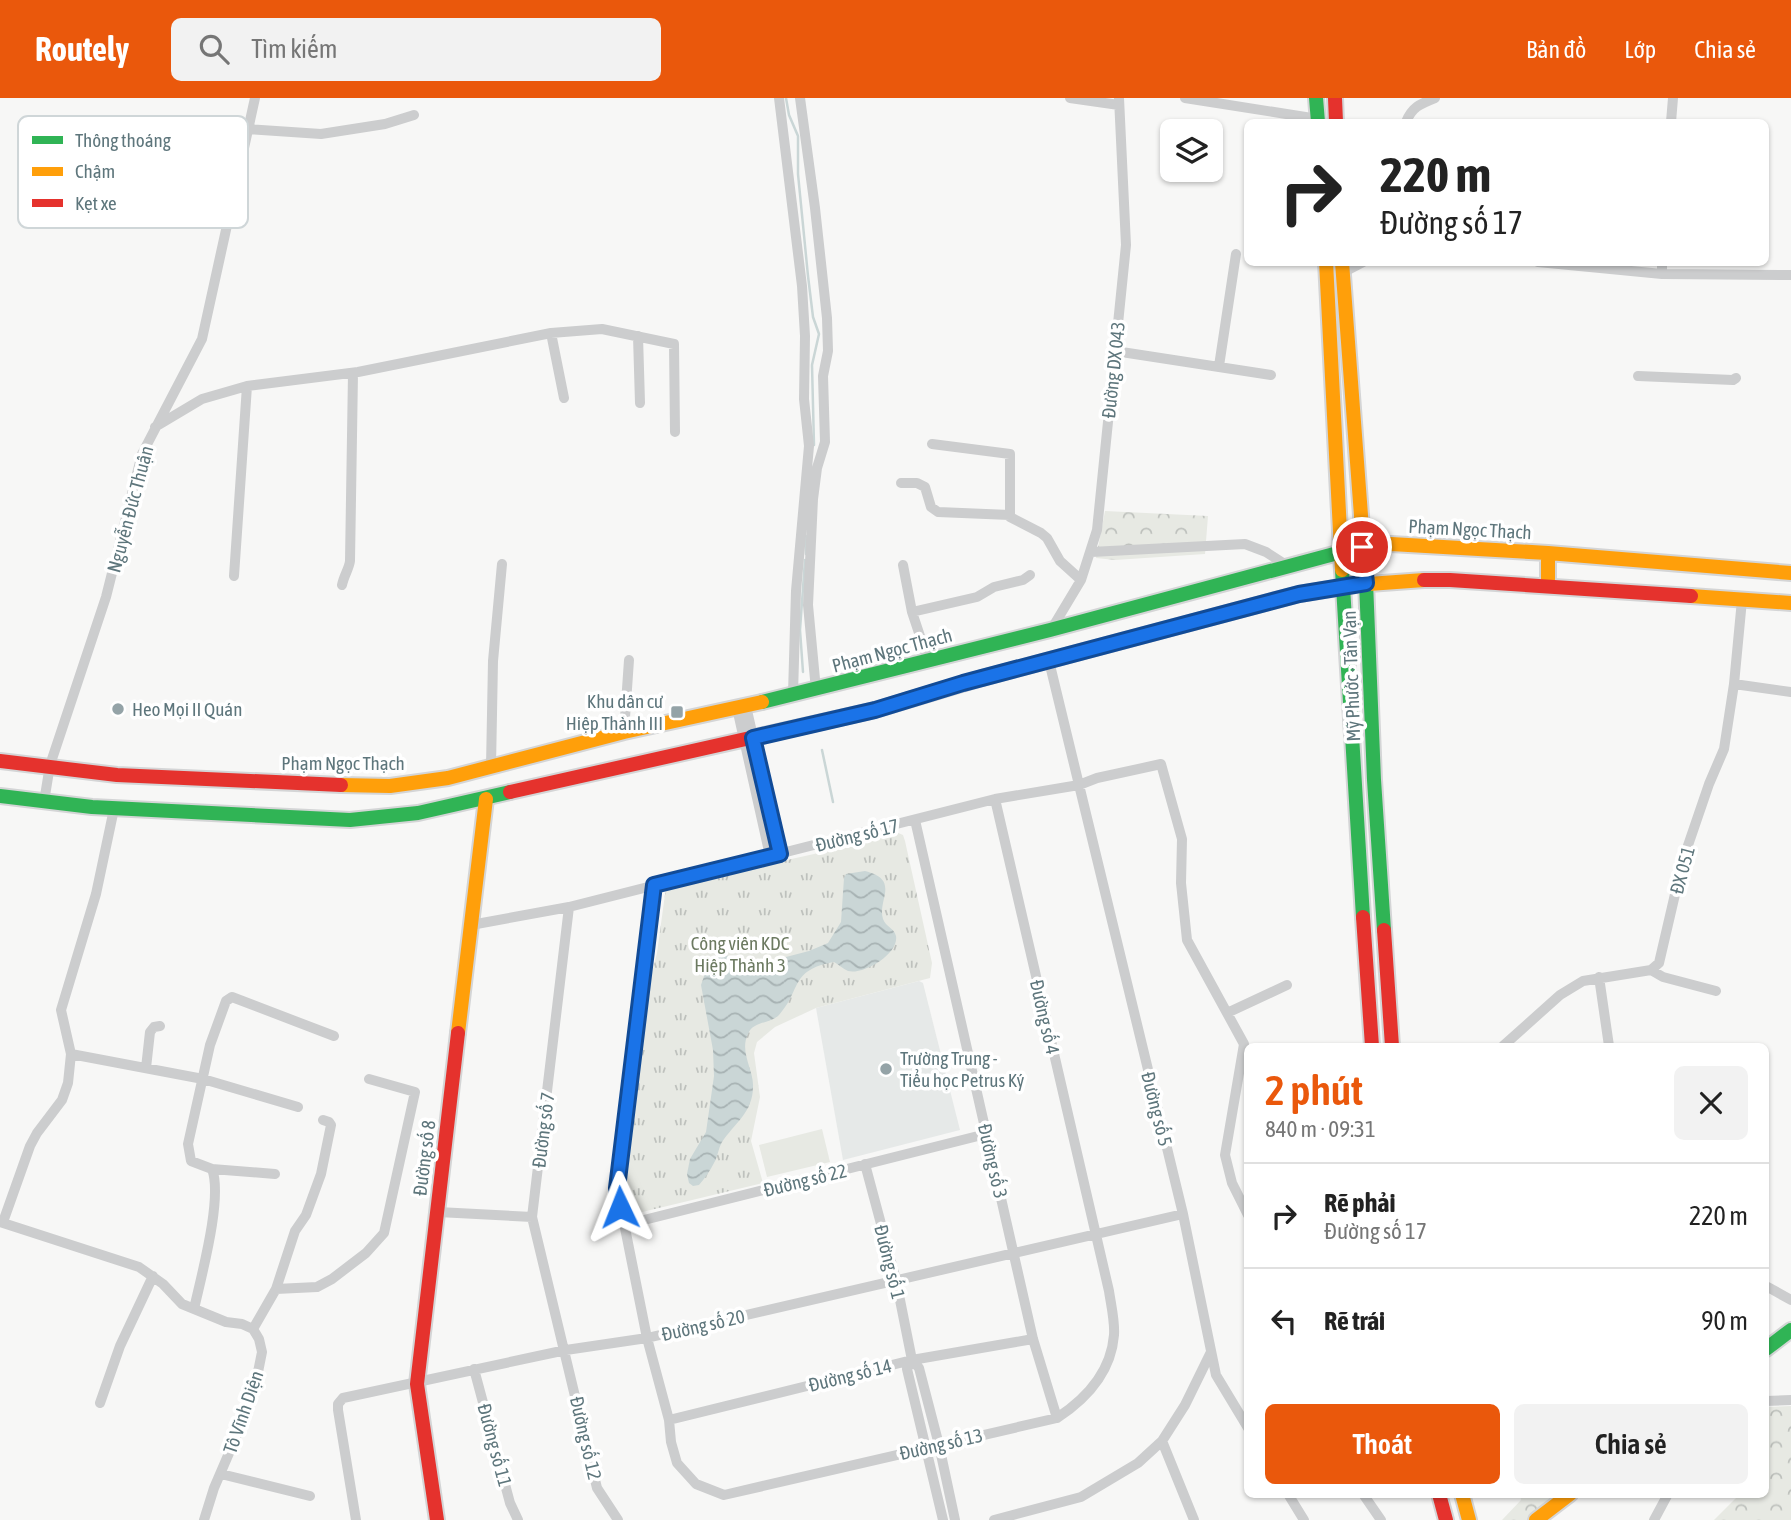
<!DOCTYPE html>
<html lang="vi">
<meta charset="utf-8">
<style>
body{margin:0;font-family:"Asap Condensed",sans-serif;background:#f2f2f2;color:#222;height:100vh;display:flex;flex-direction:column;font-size:26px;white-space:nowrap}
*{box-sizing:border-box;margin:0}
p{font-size:23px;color:#767676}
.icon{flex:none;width:38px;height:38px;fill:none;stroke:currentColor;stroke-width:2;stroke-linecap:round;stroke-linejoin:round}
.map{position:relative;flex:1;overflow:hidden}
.panel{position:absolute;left:1244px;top:945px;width:525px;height:455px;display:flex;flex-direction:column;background:#fff;border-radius:10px;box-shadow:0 2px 5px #0004}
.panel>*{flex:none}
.guide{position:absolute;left:1244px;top:21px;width:525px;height:147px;border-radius:10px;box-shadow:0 2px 5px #0004;background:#fff;color:#222;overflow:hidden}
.buttons{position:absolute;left:1160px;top:21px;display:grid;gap:14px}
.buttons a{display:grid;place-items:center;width:63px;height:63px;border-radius:10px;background:#fff;box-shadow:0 2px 5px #0004;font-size:35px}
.pin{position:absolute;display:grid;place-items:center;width:60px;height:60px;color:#fff;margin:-30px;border:4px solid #fff;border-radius:50%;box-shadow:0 2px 7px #0007}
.me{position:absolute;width:77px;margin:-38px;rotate:358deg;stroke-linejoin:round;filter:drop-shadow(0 0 5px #0008)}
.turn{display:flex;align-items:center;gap:24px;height:147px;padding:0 21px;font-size:32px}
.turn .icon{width:91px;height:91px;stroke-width:2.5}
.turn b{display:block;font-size:49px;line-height:60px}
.round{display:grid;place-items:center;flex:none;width:74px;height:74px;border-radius:10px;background:#f2f2f2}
.head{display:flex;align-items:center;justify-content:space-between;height:119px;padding:0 21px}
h1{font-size:42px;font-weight:600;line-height:52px;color:#ea580c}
.primary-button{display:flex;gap:14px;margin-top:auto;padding:14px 21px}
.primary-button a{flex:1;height:80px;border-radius:10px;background:#ea580c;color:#fff;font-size:28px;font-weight:600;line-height:80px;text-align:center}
.primary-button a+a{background:#f2f2f2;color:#222}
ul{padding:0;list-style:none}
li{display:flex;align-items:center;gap:21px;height:105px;padding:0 21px;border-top:2px solid #e0e0e0}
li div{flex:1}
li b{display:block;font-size:26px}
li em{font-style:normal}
header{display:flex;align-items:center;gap:42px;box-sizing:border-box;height:98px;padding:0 35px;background:#ea580c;color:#fff}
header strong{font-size:33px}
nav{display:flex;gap:38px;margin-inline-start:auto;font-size:24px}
.search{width:490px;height:63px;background:#f2f2f2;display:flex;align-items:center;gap:18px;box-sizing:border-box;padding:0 24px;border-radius:10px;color:#767676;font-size:26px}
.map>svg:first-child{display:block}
</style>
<header>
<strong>Routely</strong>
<div class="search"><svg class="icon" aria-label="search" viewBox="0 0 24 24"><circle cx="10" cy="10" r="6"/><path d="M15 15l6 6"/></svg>Tìm kiếm</div>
<nav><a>Bản đồ</a><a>Lớp</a><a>Chia sẻ</a></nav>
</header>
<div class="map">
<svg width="1791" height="1422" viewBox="0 0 1791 1422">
<defs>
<pattern id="grass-tufts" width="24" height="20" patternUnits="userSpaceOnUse" patternTransform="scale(1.75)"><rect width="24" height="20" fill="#e7e9e3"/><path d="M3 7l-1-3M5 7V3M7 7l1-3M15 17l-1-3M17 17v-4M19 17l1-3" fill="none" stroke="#bec1bd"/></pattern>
<pattern id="forest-crowns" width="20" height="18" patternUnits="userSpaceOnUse" patternTransform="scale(1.75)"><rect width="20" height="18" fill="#e7e9e3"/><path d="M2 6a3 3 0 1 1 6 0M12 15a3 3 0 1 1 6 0" fill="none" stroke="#bec1bd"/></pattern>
<pattern id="water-waves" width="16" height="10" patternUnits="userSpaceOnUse" patternTransform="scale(1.75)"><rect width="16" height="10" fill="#cad6d6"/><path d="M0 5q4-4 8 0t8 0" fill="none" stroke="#a7b2b3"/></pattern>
</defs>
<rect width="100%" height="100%" fill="#f7f7f6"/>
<!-- built -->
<path fill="#e6e9e8" d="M919,883L923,885L960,1032L843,1062L816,910Z"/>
<!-- grass -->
<path fill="url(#grass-tufts)" d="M896,734L903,737L905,743L932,865L930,880L816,910L775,929L757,944L754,955L760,999L751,1043L763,1085L634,1116L626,1112L624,1095L648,890L657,855L666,789L814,756Z"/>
<!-- forest -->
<path fill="url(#forest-crowns)" d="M1105,413L1208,418L1205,456L1115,462L1096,460Z
M1791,1308V1422H1714L1739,1397L1766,1396V1309Z
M1520,1397H1565L1531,1422H1502L1521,1402Z"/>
<!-- pitch -->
<path fill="#e7e9e3" d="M822,1031L830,1064L767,1079L759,1047Z"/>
<!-- water -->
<path fill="url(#water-waves)" d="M865,773C901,782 877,802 883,821C886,829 894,830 896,838C899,856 863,877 848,873C843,871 838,866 834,864C789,872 802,892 779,917C770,926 753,923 748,936C739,954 754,972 753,989C753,1014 734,1026 722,1044C718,1051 718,1058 714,1065C710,1073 705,1080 699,1087L693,1088L689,1085L687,1076L690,1061L706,1034L714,978L713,952L701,887L708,867L722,857L729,858L752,868L809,853L828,845L841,824L844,780L846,776Z"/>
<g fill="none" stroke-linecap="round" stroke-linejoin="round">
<!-- stream -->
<path stroke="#cad6d6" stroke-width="2.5" d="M786,0L789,17L798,38V76L808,178L813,219L819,236L812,267L814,347
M806,456V438
M803,574L800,532L805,462
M822,652L833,704"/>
<!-- fast casing -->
<g stroke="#d4d5d6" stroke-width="18">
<path id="fast" d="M1316,0L1318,24
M1342,472L1363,819
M1366,484L1374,682L1384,832
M762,604L1050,532L1349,452
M0,698L92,709L350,722L418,715L510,694
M1766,1251L1791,1232"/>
</g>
<!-- slow casing -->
<g stroke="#d4d5d6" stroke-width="18">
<path id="slow" d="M1326,164L1342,472
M1342,164L1366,484
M1349,452L1391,446L1548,455L1791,475
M1548,455V487
M1691,498L1791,505
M982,580L1299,496L1355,487L1424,482
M341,687L390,688L448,680L624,634L762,604
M458,935L486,701
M1462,1396L1469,1422
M1536,1422L1570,1396"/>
</g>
<!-- jam casing -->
<g stroke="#d4d5d6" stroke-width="18">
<path id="jam" d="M1335,0L1336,24
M1424,482H1450L1691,498
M0,663L117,677L341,687
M510,694L875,612L982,580
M1363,819L1372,948
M1384,832L1392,948
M1439,1396L1446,1422
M437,1422L417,1286L458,935"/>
</g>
<!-- street -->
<path stroke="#cccdce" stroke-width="10" d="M779,0L802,188L805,238L804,301L809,348L796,493L793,596
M800,0L815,110L827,220L828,253L823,278L825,344L817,370L813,401L808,507L816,592
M1070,0L1119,7
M1185,0L1318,21
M1406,24C1412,9 1420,6 1435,0
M1671,24L1673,0
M248,31L321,36L385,26L414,17
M1538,164L1662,176L1791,177
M1342,175L1363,164
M1662,176V164
M551,235L564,300
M638,238L640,305
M1115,253L1271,277
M1219,268L1236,156
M1638,278L1733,282L1736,280
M155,329L202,301L247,288L358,274L551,235L602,231L674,246L675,334
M932,346L1010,356V419L1041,435L1047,440L1060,463L1081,482
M901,385H917L925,389L931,409L938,414L1010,417
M1091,454L1245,446L1266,454L1286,467
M903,467L912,514L928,562
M234,478L247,288
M342,487C344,477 349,471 350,463L353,275
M912,514L977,499L994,489L1023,482L1030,477
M1051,532L1081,482L1097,432L1126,147L1119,0
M1049,563L1183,1116L1216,1277L1248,1330
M1734,586L1791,594
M746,608L780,756
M737,610L770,758
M624,634L629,562
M491,669L493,563L502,466
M44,704L50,667L106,499L142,356L202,241L255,0
M915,722L1033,1241L1057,1320
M654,787L617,1090L647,1240L669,1322L671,1344L677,1365L696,1386L724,1397L1057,1320C1086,1301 1111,1275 1114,1237C1115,1223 1111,1207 1109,1193L995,701
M569,809L532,1119L597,1390L618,1422
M471,827L569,809L995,701L1079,687L1097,680L1161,666L1182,741L1181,785L1187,842L1244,946L1225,1057L1232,1085L1248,1117
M1651,872L1663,879L1716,893
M1599,879L1609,948
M1227,915L1287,887
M1503,948L1560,897L1583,883L1651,872L1659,865L1683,762L1709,686L1724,651L1734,586L1742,502
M71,956L203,981L298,1009
M146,970L150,934L154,929L160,928
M865,1066L896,1182L912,1262L919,1270L939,1347L955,1422
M212,1071L275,1076
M438,1114L532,1119
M0,1124L139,1169L163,1186L182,1206L226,1224L242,1226L253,1231L259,1241L262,1254L257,1279L248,1311L214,1390L204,1422
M3,1124L30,1048L37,1035L62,1002L68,985L71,956L61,912L96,796L114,711
M624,1127L986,1036
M1766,1188L1791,1202
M276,1191L295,1133L306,1117L321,1076L331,1027L329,1024L323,1022
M194,1211C201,1179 223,1100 212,1071L191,1063L188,1046L210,947L226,903L232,899L334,938
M253,1231L276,1191L317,1189L332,1181L366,1155L384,1135L415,994L369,981
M912,1262L907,1271L943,1422
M474,1271L510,1405L518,1422
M1766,1303L1791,1302
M100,1305L120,1248L153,1178
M669,1322L912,1262L1033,1241
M1162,1343L1194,1422
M221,1376L310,1398
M1288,1396L1304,1422
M1363,1396L1381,1422
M356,1422L338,1312V1306L343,1300L566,1252L647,1240L1183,1116
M994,1422L1081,1399L1138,1365L1162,1343L1185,1307L1211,1254
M1654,1422L1668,1396"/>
<!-- fast -->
<use href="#fast" stroke="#30b455" stroke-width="14"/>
<!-- slow -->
<use href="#slow" stroke="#ff9f0a" stroke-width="14"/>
<!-- jam -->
<use href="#jam" stroke="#e5322d" stroke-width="14"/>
</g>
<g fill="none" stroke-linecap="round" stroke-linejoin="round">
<!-- route casing -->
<g stroke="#114b97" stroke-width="18">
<path id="route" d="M620,1109L617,1090L654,787L780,756L753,640L875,612L963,585L1299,496L1366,485L1362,449"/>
</g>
<!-- route -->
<use href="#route" stroke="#1a73e8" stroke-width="12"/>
</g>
<!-- markers -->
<g fill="#94a3a7" stroke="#fff" stroke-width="2.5">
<circle cx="118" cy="611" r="7"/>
<rect x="670" y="607" width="14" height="14" rx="3.5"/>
<circle cx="886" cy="971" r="7"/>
</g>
<g text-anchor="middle" stroke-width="7" stroke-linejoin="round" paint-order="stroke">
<!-- street labels -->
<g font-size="19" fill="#5e767c" stroke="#fff">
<text transform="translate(1113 272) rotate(-84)" y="7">Đường DX 043</text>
<text transform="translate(130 411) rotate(-75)" y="7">Nguyễn Đức Thuận</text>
<text transform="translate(1470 431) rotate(3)" y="7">Phạm Ngọc Thạch</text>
<text transform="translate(892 552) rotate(-15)" y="7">Phạm Ngọc Thạch</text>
<text transform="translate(1351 578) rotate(-92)" y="7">Mỹ Phước - Tân Vạn</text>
<text x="343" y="672">Phạm Ngọc Thạch</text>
<text transform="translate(857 737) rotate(-14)" y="7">Đường số 17</text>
<text transform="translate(1682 772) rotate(-75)" y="7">ĐX 051</text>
<text transform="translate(1045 919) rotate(77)" y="7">Đường số 4</text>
<text transform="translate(1157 1011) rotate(76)" y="7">Đường số 5</text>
<text transform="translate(543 1032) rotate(-83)" y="7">Đường số 7</text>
<text transform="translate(424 1060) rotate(-83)" y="7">Đường số 8</text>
<text transform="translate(993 1063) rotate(77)" y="7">Đường số 3</text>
<text transform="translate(805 1082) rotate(-14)" y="7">Đường số 22</text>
<text transform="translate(890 1164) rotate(76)" y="7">Đường số 1</text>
<text transform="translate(703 1227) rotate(-13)" y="7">Đường số 20</text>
<text transform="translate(850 1277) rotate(-14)" y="7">Đường số 14</text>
<text transform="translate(243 1314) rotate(-71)" y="7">Tô Vĩnh Diện</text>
<text transform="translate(586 1340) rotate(77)" y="7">Đường số 12</text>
<text transform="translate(941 1346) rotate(-13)" y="7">Đường số 13</text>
<text transform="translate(495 1347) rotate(75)" y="7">Đường số 11</text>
</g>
<!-- poi labels -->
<g font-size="19" fill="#5e767c" stroke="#fff" text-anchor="start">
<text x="663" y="610" text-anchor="end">Khu dân cư<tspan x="663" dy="22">Hiệp Thành III</tspan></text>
<text x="132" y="618">Heo Mọi II Quán</text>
<text x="900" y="967">Trường Trung -<tspan x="900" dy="22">Tiểu học Petrus Ký</tspan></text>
</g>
<!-- park labels -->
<g font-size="19" fill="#6c7a61" stroke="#fff">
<text x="740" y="852">Công viên KDC<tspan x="740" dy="22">Hiệp Thành 3</tspan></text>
</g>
</g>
<!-- legend -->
<rect x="18" y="18" width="230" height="112" rx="10" fill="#fff" stroke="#cfd6d8" stroke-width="2"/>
<rect x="32" y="38" width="31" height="8" fill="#30b455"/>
<rect x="32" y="69" width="31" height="9" fill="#ff9f0a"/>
<rect x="32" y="101" width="31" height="8" fill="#e5322d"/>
<g font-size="19" fill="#5e767c">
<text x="75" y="49">Thông thoáng</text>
<text x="75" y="80">Chậm</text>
<text x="75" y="112">Kẹt xe</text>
</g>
</svg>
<div class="buttons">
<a><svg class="icon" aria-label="layers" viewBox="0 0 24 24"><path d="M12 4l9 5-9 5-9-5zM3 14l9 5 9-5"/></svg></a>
</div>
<div class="pin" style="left:1362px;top:449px;background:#d93025"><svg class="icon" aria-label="arrive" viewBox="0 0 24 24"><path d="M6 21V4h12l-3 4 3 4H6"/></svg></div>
<svg class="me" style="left:620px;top:1109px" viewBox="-20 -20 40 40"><path d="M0-17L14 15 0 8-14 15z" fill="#1a73e8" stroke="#fff" stroke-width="4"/></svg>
<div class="guide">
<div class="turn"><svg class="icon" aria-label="right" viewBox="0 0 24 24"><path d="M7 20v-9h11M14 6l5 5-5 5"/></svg><div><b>220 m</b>Đường số 17</div></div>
</div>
<section class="panel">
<div class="head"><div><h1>2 phút</h1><p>840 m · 09:31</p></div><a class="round"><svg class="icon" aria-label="close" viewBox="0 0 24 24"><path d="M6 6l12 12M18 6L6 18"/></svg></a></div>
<ul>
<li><svg class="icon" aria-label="right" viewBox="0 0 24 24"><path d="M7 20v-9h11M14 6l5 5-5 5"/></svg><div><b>Rẽ phải</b><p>Đường số 17</p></div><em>220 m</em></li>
<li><svg class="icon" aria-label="left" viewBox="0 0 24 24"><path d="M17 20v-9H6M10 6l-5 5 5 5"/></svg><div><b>Rẽ trái</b></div><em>90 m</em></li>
</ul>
<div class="primary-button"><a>Thoát</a><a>Chia sẻ</a></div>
</section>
</div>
